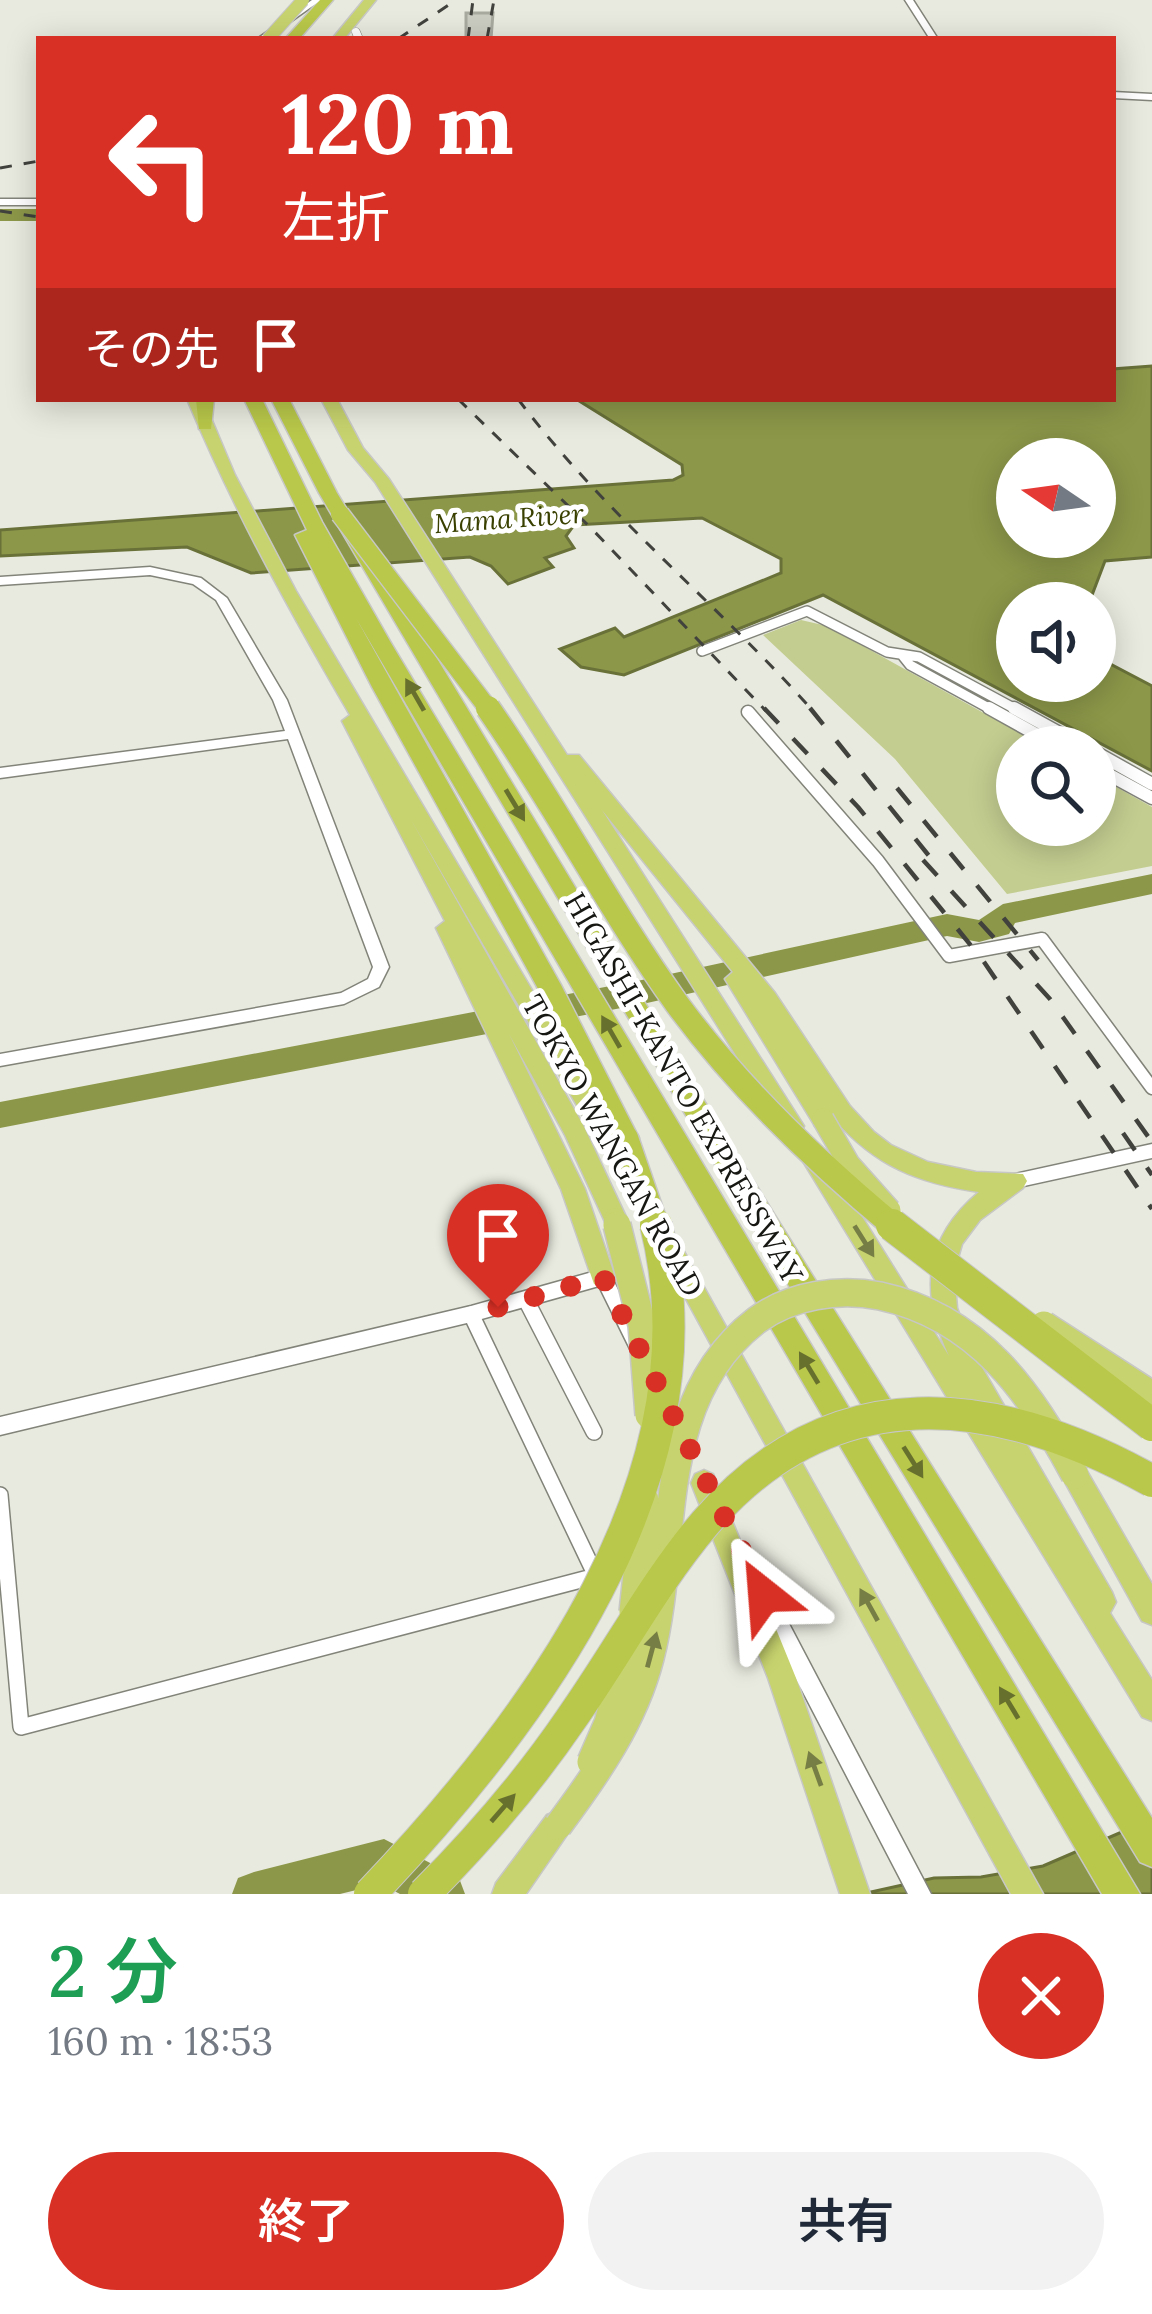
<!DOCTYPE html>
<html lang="ja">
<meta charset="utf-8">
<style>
body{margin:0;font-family:Lora,"Noto Sans JP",serif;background:#f2f2f3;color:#1f2937;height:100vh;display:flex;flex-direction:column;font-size:45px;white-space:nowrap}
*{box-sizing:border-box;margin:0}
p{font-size:39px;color:#747a83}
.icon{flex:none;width:66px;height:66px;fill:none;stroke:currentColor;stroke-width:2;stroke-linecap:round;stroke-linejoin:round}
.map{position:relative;height:1894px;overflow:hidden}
.drawer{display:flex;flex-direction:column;background:#fff;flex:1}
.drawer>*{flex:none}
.top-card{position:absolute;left:36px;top:36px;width:1080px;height:366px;border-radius:0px;box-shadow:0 6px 30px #0003;background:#d93025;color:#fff;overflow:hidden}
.needle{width:78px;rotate:283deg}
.controls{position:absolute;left:996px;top:438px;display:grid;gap:24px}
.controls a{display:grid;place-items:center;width:120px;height:120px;border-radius:50%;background:#fff;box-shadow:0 6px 30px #0003;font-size:60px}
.pin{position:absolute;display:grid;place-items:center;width:102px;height:102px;color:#fff;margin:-123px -51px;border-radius:50% 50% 50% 0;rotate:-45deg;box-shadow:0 0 12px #0007}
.pin .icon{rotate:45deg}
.me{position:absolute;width:132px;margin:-66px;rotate:332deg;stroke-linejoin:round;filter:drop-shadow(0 0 9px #0008)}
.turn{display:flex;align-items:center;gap:42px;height:252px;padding:0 48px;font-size:54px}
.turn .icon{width:156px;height:156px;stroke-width:2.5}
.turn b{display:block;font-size:84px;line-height:102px}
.then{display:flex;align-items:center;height:114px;padding:0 48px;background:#0003;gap:24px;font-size:45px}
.round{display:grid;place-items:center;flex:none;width:126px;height:126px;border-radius:63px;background:#f2f2f3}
.headline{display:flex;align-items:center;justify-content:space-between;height:204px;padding:0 48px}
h1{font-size:72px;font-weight:600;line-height:90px;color:#1e9e55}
.action{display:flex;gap:24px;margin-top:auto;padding:24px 48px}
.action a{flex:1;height:138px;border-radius:72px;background:#d93025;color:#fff;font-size:48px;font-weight:600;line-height:138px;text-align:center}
.action a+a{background:#f2f2f3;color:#1f2937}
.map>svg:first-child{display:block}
</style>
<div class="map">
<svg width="1152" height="1894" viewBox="0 0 1152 1894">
<rect width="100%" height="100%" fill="#e8eadf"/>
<!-- green -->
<path fill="#c3cd90" d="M801,620L827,626L1045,747H1017V825H1095V775L1152,807V866L1007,894L895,759L763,635Z"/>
<!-- water -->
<path fill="#8c9749" stroke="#697139" stroke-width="3" fill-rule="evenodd" d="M1152,366V557L1105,561L1089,603H1017V681H1095V656L1152,686V771L823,595L624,675L581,667L560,649L615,628L624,637L781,573V559L702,518L574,525L566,536L574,548L545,558L553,567L508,584L491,566L470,557L251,573L187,547L0,556V530L673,480L683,475L682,465L576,399H1113V369ZM1017,459H1095V537H1017Z
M1152,1819V1894H862L934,1878L981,1877L1043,1866Z"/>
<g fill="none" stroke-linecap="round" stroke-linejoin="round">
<!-- river -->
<path fill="#8c9749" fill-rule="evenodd" d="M0,209H39V221H0Z
M1152,874V894L1015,923L1009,934L979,942L947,936L647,1003L0,1128V1102L647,979L947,914L979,920L1003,904Z
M384,1839L459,1878L465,1894H400L381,1884L340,1894H232L238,1878L254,1872Z"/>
</g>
<!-- building -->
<path fill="#cbcdc2" stroke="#a8aaa0" stroke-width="3" d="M466,13H493L491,39H466Z"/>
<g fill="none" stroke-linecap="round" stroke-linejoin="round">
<!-- minor-far3 casing -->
<g stroke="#82847a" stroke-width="9">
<path id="minor-far3" d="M356,32L359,39"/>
</g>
<!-- minor-far2 casing -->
<g stroke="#82847a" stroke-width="12">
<path id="minor-far2" d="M702,651L807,611L887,652L919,657L1019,711
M902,655L910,665L994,711"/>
</g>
<!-- minor-far1 casing -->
<g stroke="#82847a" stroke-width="15">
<path id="minor-far1" d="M989,708L1059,747
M1014,708L1085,747
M748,712L878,861L949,956L1042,939L1152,1088
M1095,752L1152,784
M1095,767L1152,798"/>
</g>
<!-- minor casing -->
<g stroke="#82847a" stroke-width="18">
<path id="minor" d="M526,1300L594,1432
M0,1495L21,1727L596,1576L471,1314"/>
</g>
<!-- tertiary casing -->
<g stroke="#82847a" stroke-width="3">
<path id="tertiary" d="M312,0H321L266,39H257Z
M905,0H913L938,39H930Z
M1113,92L1152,94V100L1113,98Z
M0,199H39V205H0Z
M150,567L201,578L227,598L287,700L389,967L379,987L344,1004L0,1066V1054L341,993L368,979L373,967L288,739L0,778V768L285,731L273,700L216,600L193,584L150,575L0,585V577Z
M1152,1144V1158L1015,1188L1009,1186L1007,1181L1009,1176L1015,1174Z
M603,1269L609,1272L644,1341L647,1347L644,1353L638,1355L632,1353L599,1286L471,1322L0,1435V1417L471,1306Z
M748,1556L755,1559L931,1894H908L741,1573L738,1566L741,1559Z"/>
</g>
<!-- trunk casing -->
<g stroke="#c7c7c6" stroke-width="3">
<path id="trunk" d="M364,0H376L344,39H332Z
M187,399H203L235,475L296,591L646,1183L642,1190L634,1193L626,1190L410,818L583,1125L627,1219L623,1226L615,1229L607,1226L565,1135L509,1034L585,1189L615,1277L612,1284L603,1288L594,1284L561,1189L436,928L445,921L342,721L350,715C290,612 233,509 187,399Z
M321,399H337L363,448L389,479L567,755H579L775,993L850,1106L874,1132L891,1145L928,1162L976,1172L1023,1174L1027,1181L1023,1188L980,1220L962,1244L954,1272L957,1308L973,1352L1112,1592L1116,1602L1110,1613L1152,1680V1721L1142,1717L804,1163L808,1156L816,1153L824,1156L949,1356C920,1293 923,1239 979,1192C917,1183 876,1166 834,1119L831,1126L823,1128L815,1126L725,979L733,972L602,810L804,1126L801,1133L793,1135L785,1133L375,482L348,450Z
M664,1227L672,1230L1043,1894H1011L656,1244L652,1237L656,1230Z
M1075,1463L1084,1466L1152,1584V1625L1142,1621L1066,1484L1062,1475L1066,1466Z
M704,1470L713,1474L796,1678L870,1894H840L768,1678L691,1483L695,1474Z
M558,1811L569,1815L573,1826L526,1894H492L496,1883L547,1815Z"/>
</g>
<!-- motorway casing -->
<g stroke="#c7c7c6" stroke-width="3">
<path id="motorway" d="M320,0H333L299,39H285Z
M196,399H214L211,429H199Z
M244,399H262L322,522L391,643L1140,1894H1102L356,618L561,985L639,1138L635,1146L626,1149L617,1146L536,985L372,687L295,535L307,530Z
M271,399H289L337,493L729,1142L1152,1818V1867L1140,1862L711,1158L319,493Z"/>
</g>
<!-- minor-far3 -->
<use href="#minor-far3" stroke="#fff" stroke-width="8"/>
<!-- minor-far2 -->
<use href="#minor-far2" stroke="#fff" stroke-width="9"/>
<!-- minor-far1 -->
<use href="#minor-far1" stroke="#fff" stroke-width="12"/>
<!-- minor -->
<use href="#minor" stroke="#fff" stroke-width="15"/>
<!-- tertiary -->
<use href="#tertiary" fill="#fff" fill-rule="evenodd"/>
<!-- trunk -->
<use href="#trunk" fill="#c7d36e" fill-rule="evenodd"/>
<!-- motorway -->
<use href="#motorway" fill="#b9c84a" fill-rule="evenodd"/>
<!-- rail-far1 -->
<path stroke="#41423d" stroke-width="3" stroke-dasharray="12 12" stroke-linecap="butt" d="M398,39L456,0
M468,39L473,0
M487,39L494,0
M0,168L39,161
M0,211L39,217
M458,399L590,527L766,711
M518,399C604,514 718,604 813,711"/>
<!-- rail -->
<path stroke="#41423d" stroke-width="4.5" stroke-dasharray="21 21" stroke-linecap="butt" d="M764,708L858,807L982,959L1152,1209
M810,708L938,867
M897,788L1038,960
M923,860L1050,999L1152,1142
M1123,1133L1152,1175"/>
<!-- trunk-bridge-far2 casing -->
<g stroke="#c7c7c6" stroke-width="14" stroke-linecap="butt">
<path id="trunk-bridge-far2" d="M268,39L303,0"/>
</g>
<!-- trunk-bridge-far1 casing -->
<g stroke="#c7c7c6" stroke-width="24" stroke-linecap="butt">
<path id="trunk-bridge-far1" d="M823,1119L849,1164L890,1210
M615,1219L617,1228"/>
</g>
<!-- trunk-bridge casing -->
<g stroke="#c7c7c6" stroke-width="30" stroke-linecap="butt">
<path id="trunk-bridge" d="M617,1225L642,1325L649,1415
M1044,1325L1152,1395
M633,1612L645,1500
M591,1762L608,1723L629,1643
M558,1826C596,1775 634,1721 650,1658C680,1543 651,1401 757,1320C791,1295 839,1288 880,1296C978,1317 1031,1392 1075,1475"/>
</g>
<!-- motorway-bridge-far2 casing -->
<g stroke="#c7c7c6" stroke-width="21" stroke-linecap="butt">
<path id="motorway-bridge-far2" d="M340,514L490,711"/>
</g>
<!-- motorway-bridge-far1 casing -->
<g stroke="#c7c7c6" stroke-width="27" stroke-linecap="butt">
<path id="motorway-bridge-far1" d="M488,708C555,804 609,909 677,1004C739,1088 815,1161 896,1228
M626,1138L657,1228"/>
</g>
<!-- motorway-bridge casing -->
<g stroke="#c7c7c6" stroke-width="34" stroke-linecap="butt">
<path id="motorway-bridge" d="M892,1225L1152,1425
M370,1894C532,1724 719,1477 656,1225
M424,1894C478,1840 528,1782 571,1719C617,1654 654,1583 705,1523C833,1374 996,1394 1152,1481"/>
</g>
<!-- trunk-bridge-far2 -->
<use href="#trunk-bridge-far2" stroke="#c7d36e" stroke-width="12"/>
<!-- trunk-bridge-far1 -->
<use href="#trunk-bridge-far1" stroke="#c7d36e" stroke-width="21"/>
<!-- trunk-bridge -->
<use href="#trunk-bridge" stroke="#c7d36e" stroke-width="27"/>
<!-- motorway-bridge-far2 -->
<use href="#motorway-bridge-far2" stroke="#b9c84a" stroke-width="18"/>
<!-- motorway-bridge-far1 -->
<use href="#motorway-bridge-far1" stroke="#b9c84a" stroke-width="24"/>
<!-- motorway-bridge -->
<use href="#motorway-bridge" stroke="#b9c84a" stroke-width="32"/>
</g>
<!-- one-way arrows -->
<defs><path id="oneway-solid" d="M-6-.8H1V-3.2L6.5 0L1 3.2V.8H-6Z" transform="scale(3)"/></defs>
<g fill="#68702e">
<use href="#oneway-solid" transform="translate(415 695) rotate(-120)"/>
<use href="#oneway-solid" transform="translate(515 805) rotate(59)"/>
<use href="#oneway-solid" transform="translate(611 1032) rotate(-120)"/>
<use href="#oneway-solid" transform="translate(809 1368) rotate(-121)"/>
<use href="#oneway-solid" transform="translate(913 1462) rotate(58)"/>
<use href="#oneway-solid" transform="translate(1009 1703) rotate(-121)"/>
<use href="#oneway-solid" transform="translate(503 1808) rotate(-49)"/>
</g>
<g fill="#777e45">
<use href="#oneway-solid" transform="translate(864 1241) rotate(58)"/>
<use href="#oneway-solid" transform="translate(869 1605) rotate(-119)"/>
<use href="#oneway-solid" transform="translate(652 1650) rotate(-75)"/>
<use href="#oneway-solid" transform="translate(815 1769) rotate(-110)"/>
</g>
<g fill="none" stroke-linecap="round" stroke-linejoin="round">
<!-- route -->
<path stroke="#d93025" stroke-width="21" stroke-dasharray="0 37.8" d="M498,1307L603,1277L764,1595"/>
</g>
<g text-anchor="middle" stroke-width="10" stroke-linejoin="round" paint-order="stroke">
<!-- far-water labels -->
<g font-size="27" font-style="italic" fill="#394000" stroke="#fff">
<text transform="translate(509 519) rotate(-4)" y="9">Mama River</text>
</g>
<!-- street labels -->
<g font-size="30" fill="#161713" stroke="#fff">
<text transform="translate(683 1088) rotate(60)" y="10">HIGASHI-KANTO EXPRESSWAY</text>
<text transform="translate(612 1146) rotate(61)" y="10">TOKYO WANGAN ROAD</text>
</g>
</g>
</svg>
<div class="controls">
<a><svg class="needle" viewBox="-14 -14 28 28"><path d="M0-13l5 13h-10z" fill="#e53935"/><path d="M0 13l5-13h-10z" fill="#747a83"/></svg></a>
<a><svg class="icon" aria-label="sound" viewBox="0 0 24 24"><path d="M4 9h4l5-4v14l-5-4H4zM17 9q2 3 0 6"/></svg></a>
<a><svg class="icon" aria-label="search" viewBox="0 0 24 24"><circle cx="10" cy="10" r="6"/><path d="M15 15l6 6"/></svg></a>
</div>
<div class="pin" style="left:498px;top:1307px;background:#d93025"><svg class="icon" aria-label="arrive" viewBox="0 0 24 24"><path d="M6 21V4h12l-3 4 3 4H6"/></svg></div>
<svg class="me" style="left:764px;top:1595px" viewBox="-20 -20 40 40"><path d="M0-17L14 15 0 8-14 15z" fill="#d93025" stroke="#fff" stroke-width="4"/></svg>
<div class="top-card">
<div class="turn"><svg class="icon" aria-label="left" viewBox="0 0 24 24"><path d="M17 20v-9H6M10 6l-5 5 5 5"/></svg><div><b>120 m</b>左折</div></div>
<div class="then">その先<svg class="icon" aria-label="arrive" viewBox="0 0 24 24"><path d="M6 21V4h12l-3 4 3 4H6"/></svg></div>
</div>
</div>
<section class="drawer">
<div class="headline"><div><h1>2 分</h1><p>160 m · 18:53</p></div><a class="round" style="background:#d93025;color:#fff"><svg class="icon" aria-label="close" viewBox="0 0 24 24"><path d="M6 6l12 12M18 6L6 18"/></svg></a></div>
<div class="action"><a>終了</a><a>共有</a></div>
</section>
